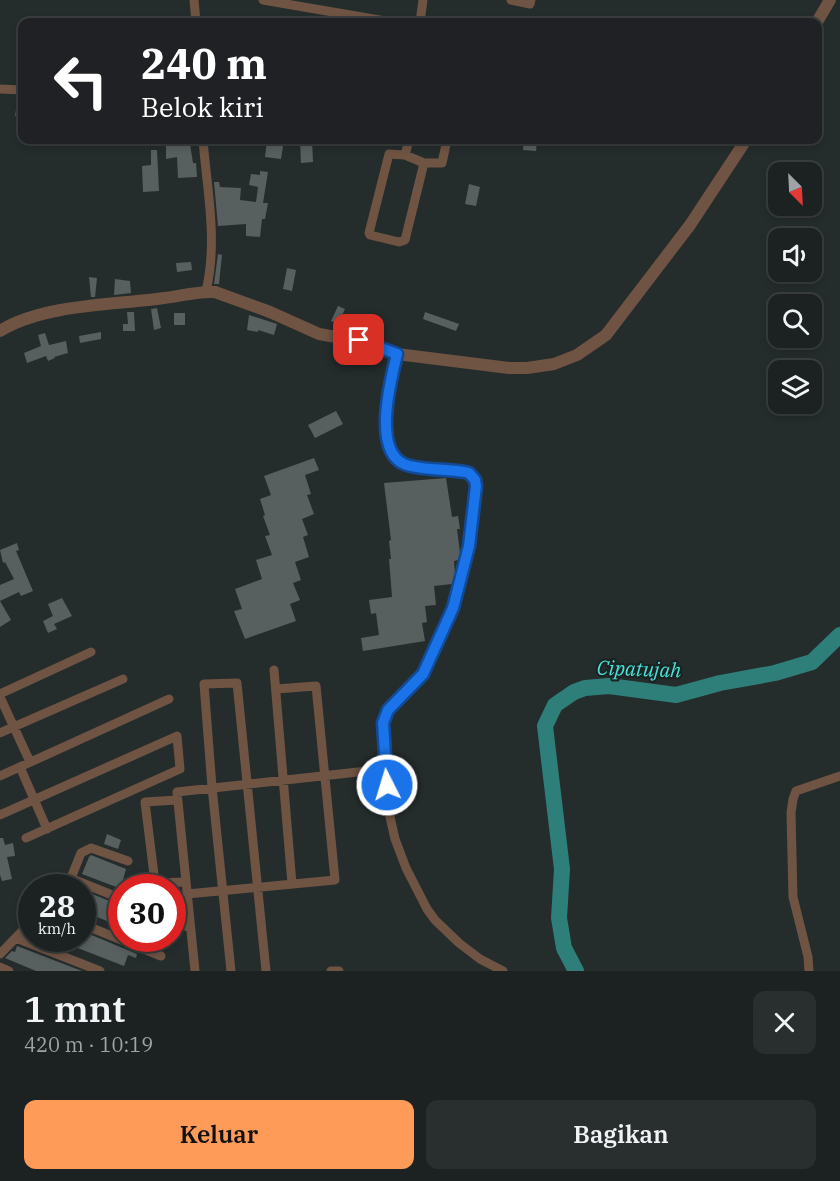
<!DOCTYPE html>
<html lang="id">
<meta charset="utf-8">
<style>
body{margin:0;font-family:"IBM Plex Serif",serif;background:#292e2e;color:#f1f3f6;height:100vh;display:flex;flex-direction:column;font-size:22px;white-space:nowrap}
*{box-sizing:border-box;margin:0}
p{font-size:20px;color:#a0a3a5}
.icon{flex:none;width:33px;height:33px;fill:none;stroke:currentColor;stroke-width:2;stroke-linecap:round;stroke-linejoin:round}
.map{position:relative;height:971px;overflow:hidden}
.side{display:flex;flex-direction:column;background:#1c2121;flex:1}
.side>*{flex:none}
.top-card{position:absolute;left:18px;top:18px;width:804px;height:126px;border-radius:12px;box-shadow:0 3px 9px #0003,0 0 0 2px #3a3e3f;background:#202124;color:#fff;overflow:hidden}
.needle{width:39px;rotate:156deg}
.tools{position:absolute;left:768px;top:162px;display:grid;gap:12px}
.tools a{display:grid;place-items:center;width:54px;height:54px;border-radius:12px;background:#1c2121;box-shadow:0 3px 9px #0003,0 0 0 2px #3a3e3f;font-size:30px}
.speed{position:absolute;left:18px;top:874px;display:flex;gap:12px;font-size:30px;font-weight:700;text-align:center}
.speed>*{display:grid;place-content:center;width:78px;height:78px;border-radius:50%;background:#1c2121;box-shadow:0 3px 9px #0003,0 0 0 2px #3a3e3f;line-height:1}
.speed small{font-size:15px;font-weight:400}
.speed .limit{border:9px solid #d22;background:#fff;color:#111}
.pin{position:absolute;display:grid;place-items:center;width:51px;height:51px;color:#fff;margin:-26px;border-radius:12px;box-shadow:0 3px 9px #0006}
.me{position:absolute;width:66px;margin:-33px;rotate:355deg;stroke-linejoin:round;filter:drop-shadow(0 0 4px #0008)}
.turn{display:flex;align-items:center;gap:21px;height:126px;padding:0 24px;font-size:27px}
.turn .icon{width:78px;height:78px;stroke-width:2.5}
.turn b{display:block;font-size:42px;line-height:51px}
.round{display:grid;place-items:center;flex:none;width:63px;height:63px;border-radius:12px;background:#292e2e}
.overview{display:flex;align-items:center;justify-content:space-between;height:102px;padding:0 24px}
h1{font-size:36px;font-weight:600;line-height:45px}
.action{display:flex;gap:12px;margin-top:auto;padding:12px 24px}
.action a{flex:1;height:69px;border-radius:12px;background:#fe9b59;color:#111;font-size:24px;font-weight:600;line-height:69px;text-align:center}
.action a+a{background:#292e2e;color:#f1f3f6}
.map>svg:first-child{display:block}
</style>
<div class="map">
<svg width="840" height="971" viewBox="0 0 840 971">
<rect width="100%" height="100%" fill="#252c2c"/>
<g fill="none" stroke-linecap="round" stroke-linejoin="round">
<!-- river -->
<path stroke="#2e7f79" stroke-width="16" d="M576,971L564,948L559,918L562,869L545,726L555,705L574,692L585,688L609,686L676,695L720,683L775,673L812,662L840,635"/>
</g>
<!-- building -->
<path fill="#58605f" d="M18,97H22V117L15,116Z
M166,140H186V145L190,144L193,163H196L197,177L178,178L177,157L166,159Z
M267,140H284L281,159L265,157Z
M300,140H312L313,162L301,163Z
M524,140H537L536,151L523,150Z
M151,150H157L159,191L143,192L142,166L151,165Z
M260,171L268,172L263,203H268L265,219H262L260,237L246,236V224L218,226L214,182H219L220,187L241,188L240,200L256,202L258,187L249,185L251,174L260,175Z
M469,184L480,187L476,206L465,204Z
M218,254L222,255L219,284H214Z
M191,262L192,270L177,272L176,263Z
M287,268L296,270L292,291L283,289Z
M89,277L97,278L95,297H91Z
M115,279L130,281L131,293L114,295Z
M338,306L345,309L338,324L331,321Z
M157,308L161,328L154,330L151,309Z
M127,312H134L135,331H123V324H128Z
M425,312L459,324L456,331L423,319Z
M174,313H185V325H174Z
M249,315L277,324L274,335L258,330V332L247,330Z
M101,332V339L80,343L79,336Z
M45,333L49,345L66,341L68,353L54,357L55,358L48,361L46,356L27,363L24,353L41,346L38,335Z
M336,411L343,424L315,438L308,425Z
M314,458L319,470L305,475L311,494L307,495L314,514L302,519L308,535L303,537L309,557L295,562L301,580L293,583L300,600L290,604L296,621L245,639L234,611L242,609L235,589L262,579L256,560L272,555L265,536L270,535L263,516L265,515L260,499L271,495L264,476Z
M446,478L452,517L458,516L460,529H457L460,553L458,560L454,561L455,574L452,584L434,586L436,605L425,606L427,622L422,623L425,641L363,651L361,638L379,635L376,613L371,614L369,600L392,597L389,559H391L389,541L391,540L384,483Z
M17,543L19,550L16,551L33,591L21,596L19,592L0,601V585L14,579L5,562L3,563L0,550Z
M62,598L72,616L54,624L57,629L48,633L43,621L53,616L48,604Z
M0,601L11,620L0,627Z
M107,834L121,840L118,849L104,844Z
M0,838H3L5,845L13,843L15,856L7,857L12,879L2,881L0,875Z
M91,855L126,869L123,880L143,888H119L82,874L89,857Z
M82,890L122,906V927L82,911Z
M82,931L137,954L136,958L128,955L124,966L57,940L82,939Z
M17,946L82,971H36L5,958L12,951L15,952Z"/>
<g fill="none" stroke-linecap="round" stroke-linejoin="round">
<!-- minor -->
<path stroke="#6f5443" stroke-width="9" d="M194,0L196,22
M263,0L391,22
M511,0L530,4L531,0
M420,22L423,0
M0,89L22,90
M203,140C207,190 218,241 206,291
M405,155L409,140
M424,163L405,155L389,154L369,233L370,235L399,242L405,240L424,163H442L447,140
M397,354C390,385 372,445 406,465L469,473L475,480L476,486L469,546L453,608L423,674L398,698L384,717L385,769L390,817L395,839L406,868L427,909L435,920L459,943L480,959L503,971
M274,670L292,884
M0,694L91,652
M0,697L30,762
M0,733L123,679
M20,767L47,829
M0,776L169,699
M177,800L145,802L155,883L185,882
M0,815L177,736L180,769L26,838
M70,878L122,899
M67,888L81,853L91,848L128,861
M187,894L335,880L316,686L276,689
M172,920L190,928
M82,924L161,956
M16,938L100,971
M0,954L32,921
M0,967L9,971
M195,971L177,792L385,769
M231,971L212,787L204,684L237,683L266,971
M331,971H339
M809,971L808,957L793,897L791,813L793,799L796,791L840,776"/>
<!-- tertiary -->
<path stroke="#6f5443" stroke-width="12" d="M817,22L830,0
M0,331C43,304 115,305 164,298C181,296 197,291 215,292L270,312L319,334L359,341L397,354L509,368H527L554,364L577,355L606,335L690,225L746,140"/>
</g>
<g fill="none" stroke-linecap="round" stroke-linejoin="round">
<!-- route casing -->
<g stroke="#114b97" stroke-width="15">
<path id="route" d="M359,340L397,354C391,379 372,450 404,464C420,471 450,468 469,473L475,480L476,486L469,546L453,608L423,674L388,710L383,723L387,785"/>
</g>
<!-- route -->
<use href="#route" stroke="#1a73e8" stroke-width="10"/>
</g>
<g text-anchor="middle" stroke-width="4.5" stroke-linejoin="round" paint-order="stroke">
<!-- water labels -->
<g font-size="20" font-style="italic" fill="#46e2d8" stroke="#1b2322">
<text transform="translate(639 669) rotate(2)" y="7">Cipatujah</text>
</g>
</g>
</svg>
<div class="tools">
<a><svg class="needle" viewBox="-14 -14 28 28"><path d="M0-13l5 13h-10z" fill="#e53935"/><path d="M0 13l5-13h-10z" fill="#a0a3a5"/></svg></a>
<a><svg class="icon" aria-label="sound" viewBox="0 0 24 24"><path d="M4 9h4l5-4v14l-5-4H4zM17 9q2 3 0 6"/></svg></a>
<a><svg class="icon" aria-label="search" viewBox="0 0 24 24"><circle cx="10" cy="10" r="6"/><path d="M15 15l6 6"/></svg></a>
<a><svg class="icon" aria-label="layers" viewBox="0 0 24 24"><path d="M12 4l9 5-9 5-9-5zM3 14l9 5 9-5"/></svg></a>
</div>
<div class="speed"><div>28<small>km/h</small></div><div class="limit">30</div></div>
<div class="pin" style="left:359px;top:340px;background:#d93025"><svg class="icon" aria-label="arrive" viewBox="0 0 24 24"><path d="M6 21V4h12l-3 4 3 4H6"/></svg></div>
<svg class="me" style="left:387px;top:785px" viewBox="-20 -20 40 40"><circle r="17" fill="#1a73e8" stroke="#fff" stroke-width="3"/><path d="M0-11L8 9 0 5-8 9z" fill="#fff"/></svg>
<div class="top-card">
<div class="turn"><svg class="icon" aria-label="left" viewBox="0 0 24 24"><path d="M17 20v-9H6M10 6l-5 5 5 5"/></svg><div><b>240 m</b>Belok kiri</div></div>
</div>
</div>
<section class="side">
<div class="overview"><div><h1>1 mnt</h1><p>420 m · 10:19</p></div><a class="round"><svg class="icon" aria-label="close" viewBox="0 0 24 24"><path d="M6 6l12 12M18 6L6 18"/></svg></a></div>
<div class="action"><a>Keluar</a><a>Bagikan</a></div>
</section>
